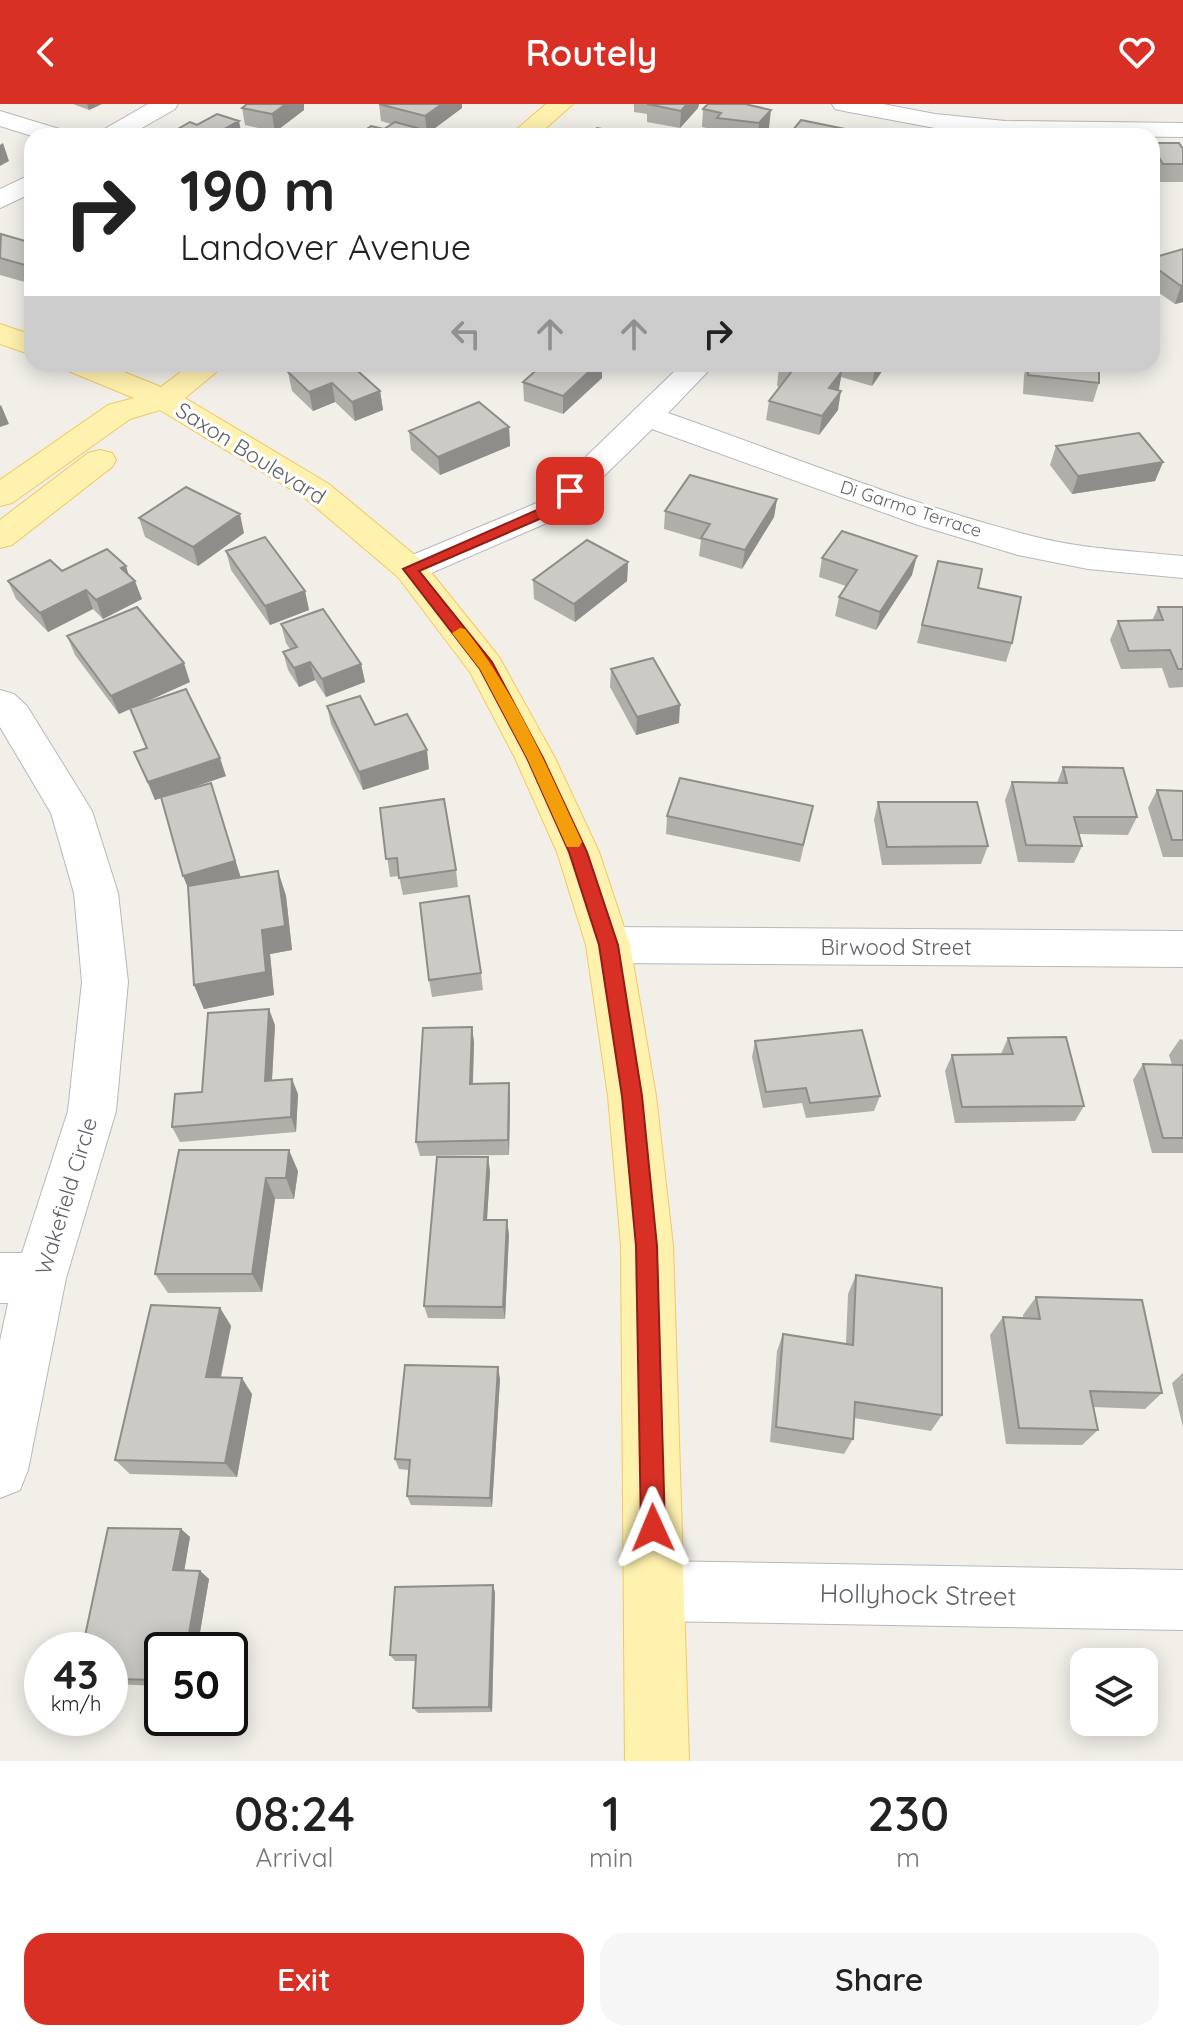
<!DOCTYPE html>
<style>
body{margin:0;font-family:Quicksand,sans-serif;background:#f6f6f6;color:#222;height:100vh;display:flex;flex-direction:column;font-size:30px;white-space:nowrap}
*{box-sizing:border-box;margin:0}
p{font-size:26px;color:#767676}
.icon{flex:none;width:44px;height:44px;fill:none;stroke:currentColor;stroke-width:2;stroke-linecap:round;stroke-linejoin:round}
.map{position:relative;height:1657px;overflow:hidden}
.side{display:flex;flex-direction:column;background:#fff;flex:1}
.side>*{flex:none}
.top-card{position:absolute;left:24px;top:24px;width:1136px;height:244px;border-radius:24px;box-shadow:0 4px 20px #0003;background:#fff;color:#222;overflow:hidden}
.tools{position:absolute;left:1070px;top:1544px;display:grid;gap:16px}
.tools a{display:grid;place-items:center;width:88px;height:88px;border-radius:16px;background:#fff;box-shadow:0 4px 20px #0003;font-size:40px}
.speed{position:absolute;left:24px;top:1528px;display:flex;gap:16px;font-size:40px;font-weight:700;text-align:center}
.speed>*{display:grid;place-content:center;width:104px;height:104px;border-radius:50%;background:#fff;box-shadow:0 4px 20px #0003;line-height:1}
.speed small{font-size:20px;font-weight:400}
.speed .limit{border:4px solid #111;border-radius:12px;background:#fff;color:#111}
.pin{position:absolute;display:grid;place-items:center;width:68px;height:68px;color:#fff;margin:-34px;border-radius:16px;box-shadow:0 4px 12px #0006}
.me{position:absolute;width:88px;margin:-44px;rotate:359deg;stroke-linejoin:round;filter:drop-shadow(0 0 6px #0008)}
.turn{display:flex;align-items:center;gap:28px;height:168px;padding:0 24px;font-size:36px}
.turn .icon{width:104px;height:104px;stroke-width:2.5}
.turn b{display:block;font-size:56px;line-height:68px}
.lanes{display:flex;align-items:center;height:76px;padding:0 24px;background:#0003;justify-content:center;gap:40px;direction:ltr}
.lanes .off{opacity:.35}
.eta{display:flex;justify-content:space-evenly;align-items:center;height:136px;text-align:center}
.eta b{font-size:48px;font-weight:600;line-height:56px}
.primary-button{display:flex;gap:16px;margin-top:auto;padding:16px 24px}
.primary-button a{flex:1;height:92px;border-radius:24px;background:#d93025;color:#fff;font-size:32px;font-weight:600;line-height:92px;text-align:center}
.primary-button a+a{background:#f6f6f6;color:#222}
header{display:flex;justify-content:space-between;align-items:center;height:104px;padding:0 24px;background:#d93025;color:#fff;font-size:36px;font-weight:600}
.map>svg:first-child{display:block}
</style>
<header><svg class="icon" aria-label="back" viewBox="0 0 24 24"><path d="M15 5l-7 7 7 7"/></svg>Routely<svg class="icon" aria-label="heart" viewBox="0 0 24 24"><path d="M12 20l-8-8c-3-5 5-10 8-4 3-6 11-1 8 4z"/></svg></header>
<div class="map">
<svg width="1183" height="1657" viewBox="0 0 1183 1657">
<rect width="100%" height="100%" fill="#f1efe8"/>
<g fill="none" stroke-linecap="round" stroke-linejoin="round">
<!-- minor casing -->
<g stroke="#b5b8bc" stroke-width="2">
<path id="minor" d="M148,0H178L175,5L128,32H97L101,27Z
M832,0H883L935,10L1005,17L1183,19V33L1005,31L935,24L844,7L835,5Z
M0,7L66,27L70,32H32L0,22Z
M32,70V89L0,104V85Z
M682,260H715L668,309C788,351 908,400 1032,432C1081,445 1133,447 1183,452V474L1088,465L1018,451L918,421L652,325L563,412L422,473L410,476L398,473L392,465L398,457L539,398Z
M0,586L14,590L27,602L92,707L118,789L128,878L116,1007L66,1174L28,1366L20,1386L0,1394V1237L8,1199H0V1149H22L68,1007L82,878L74,789L51,709L0,623Z
M608,823L1183,827V863L608,859L592,854L586,841L592,828Z
M654,1457L1183,1466V1526L654,1517L633,1508L624,1487L633,1466Z"/>
</g>
<!-- major casing -->
<g stroke="#f2c960" stroke-width="2">
<path id="major" d="M546,0H573L537,32H509Z
M0,220L32,231V251L0,240Z
M62,260H104L161,283L191,260H226L185,294L329,380L422,457L499,553L555,654L599,748L630,841L656,992L673,1142L689,1657H625L621,1142L608,992L586,841L557,748L515,654L470,568L398,473L305,394L160,306L130,315L12,399L0,402V376L108,301L134,294L66,266Z
M100,346L112,349L116,356L112,363L12,441L0,444V416L88,349Z"/>
</g>
<!-- minor -->
<use href="#minor" fill="#fff" fill-rule="evenodd"/>
<!-- major -->
<use href="#major" fill="#fff2af" fill-rule="evenodd"/>
</g>
<!-- wall -->
<path fill="#afaea9" d="M73,0H102L89,6Z
M247,0H304V6L275,28L245,21L242,4Z
M379,0H462V4L427,30L418,27L384,25L391,20L381,17Z
M634,0H699L698,4L680,24L647,18V10L634,8Z
M749,2L769,24L762,32H715L716,26L702,23L703,5Z
M1152,39L1183,45V78H1158L1155,73H1152Z
M0,131L32,139V180L0,171Z
M1183,145V198L1175,200L1152,184V154Z
M543,260H602V274L563,310L524,297L523,278Z
M821,260H887L872,282L841,273L838,286V306L819,331L766,316L769,297L780,283L777,282L779,263Z
M1027,260H1099V279L1093,298L1023,290L1024,271Z
M288,268L380,287L383,306L355,317L335,298L313,307L292,287Z
M509,323L510,342L440,371L411,346L409,327Z
M1056,342L1163,358L1155,377L1072,390L1050,361Z
M777,395L774,413L742,465L699,452L701,436L664,425L665,407Z
M139,414L244,429L198,462L145,433Z
M226,447L305,487L309,506L270,521L231,466Z
M822,454L912,471L876,526L835,512L839,493L846,482L819,473Z
M938,457L978,484L1012,539L1006,558L917,539Z
M628,458L627,477L575,518L534,495L533,476Z
M126,462L128,470L142,495L103,515L93,505L48,528L16,495L8,477L62,467Z
M1158,503H1183V583L1169,584L1162,564L1121,565L1110,536L1118,517H1152Z
M281,520L361,560L365,578L326,593L315,576L299,583L288,566L283,548L290,545L286,539Z
M67,532L190,578L141,600L226,672L170,691L240,773L278,767L286,792L292,846L270,850L274,891L204,905L194,881L188,783L161,694L155,696L134,648L146,644L130,605L119,610L75,551Z
M611,565L679,619L636,631L610,583Z
M327,602L375,621L429,665L363,686L331,620Z
M1063,663L1137,713L1128,731L1079,730L1082,742L1074,759L1018,758L1005,696L1012,678L1057,679Z
M1157,686L1183,687V753H1163L1148,704Z
M878,698L988,742L981,760L882,761L874,716Z
M813,702L800,758L666,730L667,712Z
M380,704L456,766L458,783L403,791L399,772L390,773Z
M481,869L483,886L432,893L429,876Z
M275,921L272,976L298,990L296,1028L180,1038L172,1023L202,988Z
M472,923L474,939L473,980L510,994L509,1051L420,1052L416,1038Z
M1008,934L1084,1002L1075,1017L955,1019L945,967L952,951L1001,950Z
M1180,935L1183,936V1049H1152L1133,976L1143,960L1172,961L1169,951Z
M755,937L880,992L874,1007L806,1014L802,999L763,1004L752,953Z
M179,1046L298,1067L294,1095H275L262,1188L168,1189L155,1170Z
M490,1067L487,1116L509,1130L505,1215L428,1214L424,1202Z
M856,1171L942,1311L931,1327L854,1314L853,1335L844,1350L770,1338L777,1247L783,1230L846,1240L848,1190Z
M1036,1193L1162,1289L1145,1305L1093,1303L1098,1326L1082,1341L1006,1340L990,1231L1003,1213L1023,1214V1211Z
M220,1204L231,1222L221,1274L252,1290L237,1373L130,1370L115,1356Z
M1183,1269V1323L1172,1279Z
M500,1275L492,1403L411,1401L407,1392L409,1366L399,1365L395,1355Z
M181,1425L190,1433L184,1466L200,1467L209,1475L197,1546H162V1582L110,1580V1546Z
M493,1481L495,1489L492,1608L418,1609L413,1604L416,1557H395L390,1551Z"/>
<!-- shaded-wall -->
<path fill="#8f8d8a" d="M87,0H102L89,6Z
M286,0H304V6L275,28L272,10Z
M442,0H462V4L427,30L425,12Z
M687,0H699L698,4L680,24L681,7Z
M771,6L769,24L762,32H758L759,19Z
M239,17L242,32H220L219,28Z
M417,24L418,32H406Z
M3,39L9,57L0,62V41Z
M1183,181V198L1175,200L1181,182Z
M597,260H602V274L563,310V292Z
M877,260H887L872,282L875,263Z
M842,267L839,285L826,302L829,284Z
M332,279L335,298L313,307L309,288Z
M380,287L383,306L355,317L352,298Z
M841,287L838,306L819,331L822,312Z
M1,301L9,320L0,323V302Z
M509,323L510,342L440,371L438,353Z
M1163,358L1155,377L1072,390L1078,372Z
M777,395L774,413L742,465L745,446Z
M240,410L244,429L198,462L193,443Z
M917,452L912,471L876,526L880,508Z
M628,458L627,477L575,518L574,500Z
M126,462L131,479L135,477L142,495L103,515L96,496L121,464Z
M86,486L93,505L48,528L40,509Z
M305,487L309,506L270,521L265,502Z
M310,558L315,576L299,583L294,564Z
M184,559L190,578L119,610L111,592Z
M361,560L365,578L326,593L322,575Z
M680,601L679,619L636,631L637,613Z
M427,646L429,665L363,686L359,668Z
M220,654L226,672L155,696L148,678Z
M211,679L241,774L190,789L183,772Z
M278,767L286,792L292,846L270,850L274,891L204,905L194,881L262,826Z
M269,905L275,921L271,992L265,977Z
M472,923L474,939L472,995L470,980Z
M292,975L298,990L296,1028L291,1013Z
M509,979L510,994L509,1051L508,1036Z
M289,1046L298,1067L294,1095L286,1074Z
M488,1053L490,1067L486,1130L484,1116Z
M266,1074L275,1095L262,1188L252,1170Z
M507,1116L509,1130L505,1215L503,1203Z
M220,1204L231,1222L217,1289L206,1273Z
M498,1263L500,1275L492,1403L490,1394Z
M242,1274L252,1290L237,1373L225,1359Z
M181,1425L190,1433L183,1474L173,1466Z
M200,1467L209,1475L197,1546H186Z
M493,1481L495,1489L492,1608L489,1603Z"/>
<!-- building -->
<path fill="#cccac5" stroke="#8f8d8a" stroke-width="2" d="M247,0H286L272,10L242,4Z
M379,0H442L425,12Z
M647,0H687L681,7Z
M708,0H745L771,6L759,19L717,14L721,9L703,5Z
M217,10L239,17L219,28L232,32H174L169,30L190,18L197,21Z
M801,16L845,25L840,32H788Z
M395,18L417,24L406,32H357L371,22L384,25Z
M597,24L635,32H590Z
M1152,39H1179L1183,45V60H1163L1160,55H1152Z
M1,130L32,139V163L0,154Z
M1183,145V181L1181,182L1152,161V154Z
M310,260H350L380,287L352,298L332,279L309,288L288,268Z
M543,260H597L563,292L523,278Z
M781,260H817L842,267L829,284L841,287L822,312L769,297L792,267L779,263Z
M864,260H877L875,263Z
M1029,260H1099V279L1028,271Z
M479,298L509,323L438,353L409,327Z
M1139,329L1163,358L1078,372L1056,342Z
M690,371L777,395L745,446L701,434L710,420L665,407Z
M186,383L240,410L193,443L139,414Z
M842,427L917,452L880,508L839,493L857,466L822,454Z
M265,433L305,487L265,502L226,447Z
M587,436L628,458L574,500L533,476Z
M107,445L126,462L121,464L135,477L96,496L86,486L40,509L8,477L50,456L62,467Z
M938,457L982,465L978,484L1021,493L1012,539L922,521Z
M137,503L184,559L111,592L67,532Z
M1158,503H1183V565H1178L1170,546L1129,547L1118,517L1163,516Z
M323,505L361,560L322,575L310,558L294,564L283,548L297,543L281,520Z
M653,554L680,601L637,613L611,565Z
M186,585L220,654L148,678L134,648L147,644L130,604Z
M360,592L375,621L407,610L427,646L359,668L327,602Z
M1063,663L1123,664L1137,713H1074L1082,742L1026,741L1012,678L1067,679Z
M680,674L813,702L803,741L667,712Z
M211,679L235,757L183,772L161,693Z
M1157,686L1183,687V736H1172Z
M444,695L456,766L399,774L397,754L386,755L380,704Z
M878,698H977L988,742L887,743Z
M278,767L285,822L262,826L266,868L194,881L188,782Z
M469,792L481,869L429,876L420,799Z
M269,905L265,977L292,975L291,1013L172,1023L175,990L202,988L208,909Z
M472,923L470,980L509,979L508,1036L416,1038L423,924Z
M862,926L880,992L810,999L806,984L766,988L755,937Z
M1066,933L1084,1002L962,1003L952,951L1013,950L1008,934Z
M1143,960L1183,961V1034H1163Z
M179,1046H289L286,1074H266L252,1170H155Z
M437,1053H488L484,1116H507L503,1203L424,1202Z
M856,1171L942,1184V1311L855,1298L853,1335L776,1323L783,1230L853,1241Z
M1036,1193L1142,1196L1162,1289L1090,1287L1098,1326L1019,1324L1003,1213L1040,1215Z
M151,1201L220,1204L206,1273L242,1274L225,1359L115,1356Z
M405,1261L498,1263L490,1394L407,1392L410,1356L395,1355Z
M108,1424L181,1425L173,1466L200,1467L186,1546H162V1576L110,1575V1546H82Z
M493,1481L489,1603L413,1604L416,1551H390L395,1483Z"/>
<!-- route -->
<path fill="#d93025" stroke="#8d1f18" stroke-width="2" d="M570,383L577,387L556,408L419,467L492,558L543,654L587,748L618,841L642,992L657,1142L665,1424L661,1433L653,1436L644,1433L641,1424L636,1142L622,992L599,841L569,748L527,654L480,565L403,465L546,402Z"/>
<!-- slow -->
<path fill="#f59e0b" d="M460,524L465,525C516,589 548,665 582,738L579,743H567L527,654L480,565L452,529Z"/>
<g text-anchor="middle" stroke-width="6" stroke-linejoin="round" paint-order="stroke">
<!-- far-street labels -->
<g font-size="18" fill="#5f6368" stroke="#fff">
<text transform="translate(911 405) rotate(18)" y="6">Di Garmo Terrace</text>
</g>
<!-- street labels -->
<g font-size="22" fill="#5f6368" stroke="#fff">
<text transform="translate(251 349) rotate(32)" y="8">Saxon Boulevard</text>
<text x="896" y="851">Birwood Street</text>
<text transform="translate(66 1092) rotate(-73)" y="8">Wakefield Circle</text>
</g>
<!-- near-street labels -->
<g font-size="26" fill="#5f6368" stroke="#fff">
<text transform="translate(918 1491) rotate(1)" y="9">Hollyhock Street</text>
</g>
</g>
</svg>
<div class="tools">
<a><svg class="icon" aria-label="layers" viewBox="0 0 24 24"><path d="M12 4l9 5-9 5-9-5zM3 14l9 5 9-5"/></svg></a>
</div>
<div class="speed"><div>43<small>km/h</small></div><div class="limit">50</div></div>
<div class="pin" style="left:570px;top:387px;background:#d93025"><svg class="icon" aria-label="arrive" viewBox="0 0 24 24"><path d="M6 21V4h12l-3 4 3 4H6"/></svg></div>
<svg class="me" style="left:653px;top:1424px" viewBox="-20 -20 40 40"><path d="M0-17L14 15 0 8-14 15z" fill="#d93025" stroke="#fff" stroke-width="4"/></svg>
<div class="top-card">
<div class="turn"><svg class="icon" aria-label="right" viewBox="0 0 24 24"><path d="M7 20v-9h11M14 6l5 5-5 5"/></svg><div><b>190 m</b>Landover Avenue</div></div>
<div class="lanes"><svg class="icon off" aria-label="left" viewBox="0 0 24 24"><path d="M17 20v-9H6M10 6l-5 5 5 5"/></svg><svg class="icon off" aria-label="ahead" viewBox="0 0 24 24"><path d="M12 20V5M6 11l6-6 6 6"/></svg><svg class="icon off" aria-label="ahead" viewBox="0 0 24 24"><path d="M12 20V5M6 11l6-6 6 6"/></svg><svg class="icon" aria-label="right" viewBox="0 0 24 24"><path d="M7 20v-9h11M14 6l5 5-5 5"/></svg></div>
</div>
</div>
<section class="side">
<div class="eta">
<div><b>08:24</b><p>Arrival</p></div>
<div><b>1</b><p>min</p></div>
<div><b>230</b><p>m</p></div>
</div>
<div class="primary-button"><a>Exit</a><a>Share</a></div>
</section>
